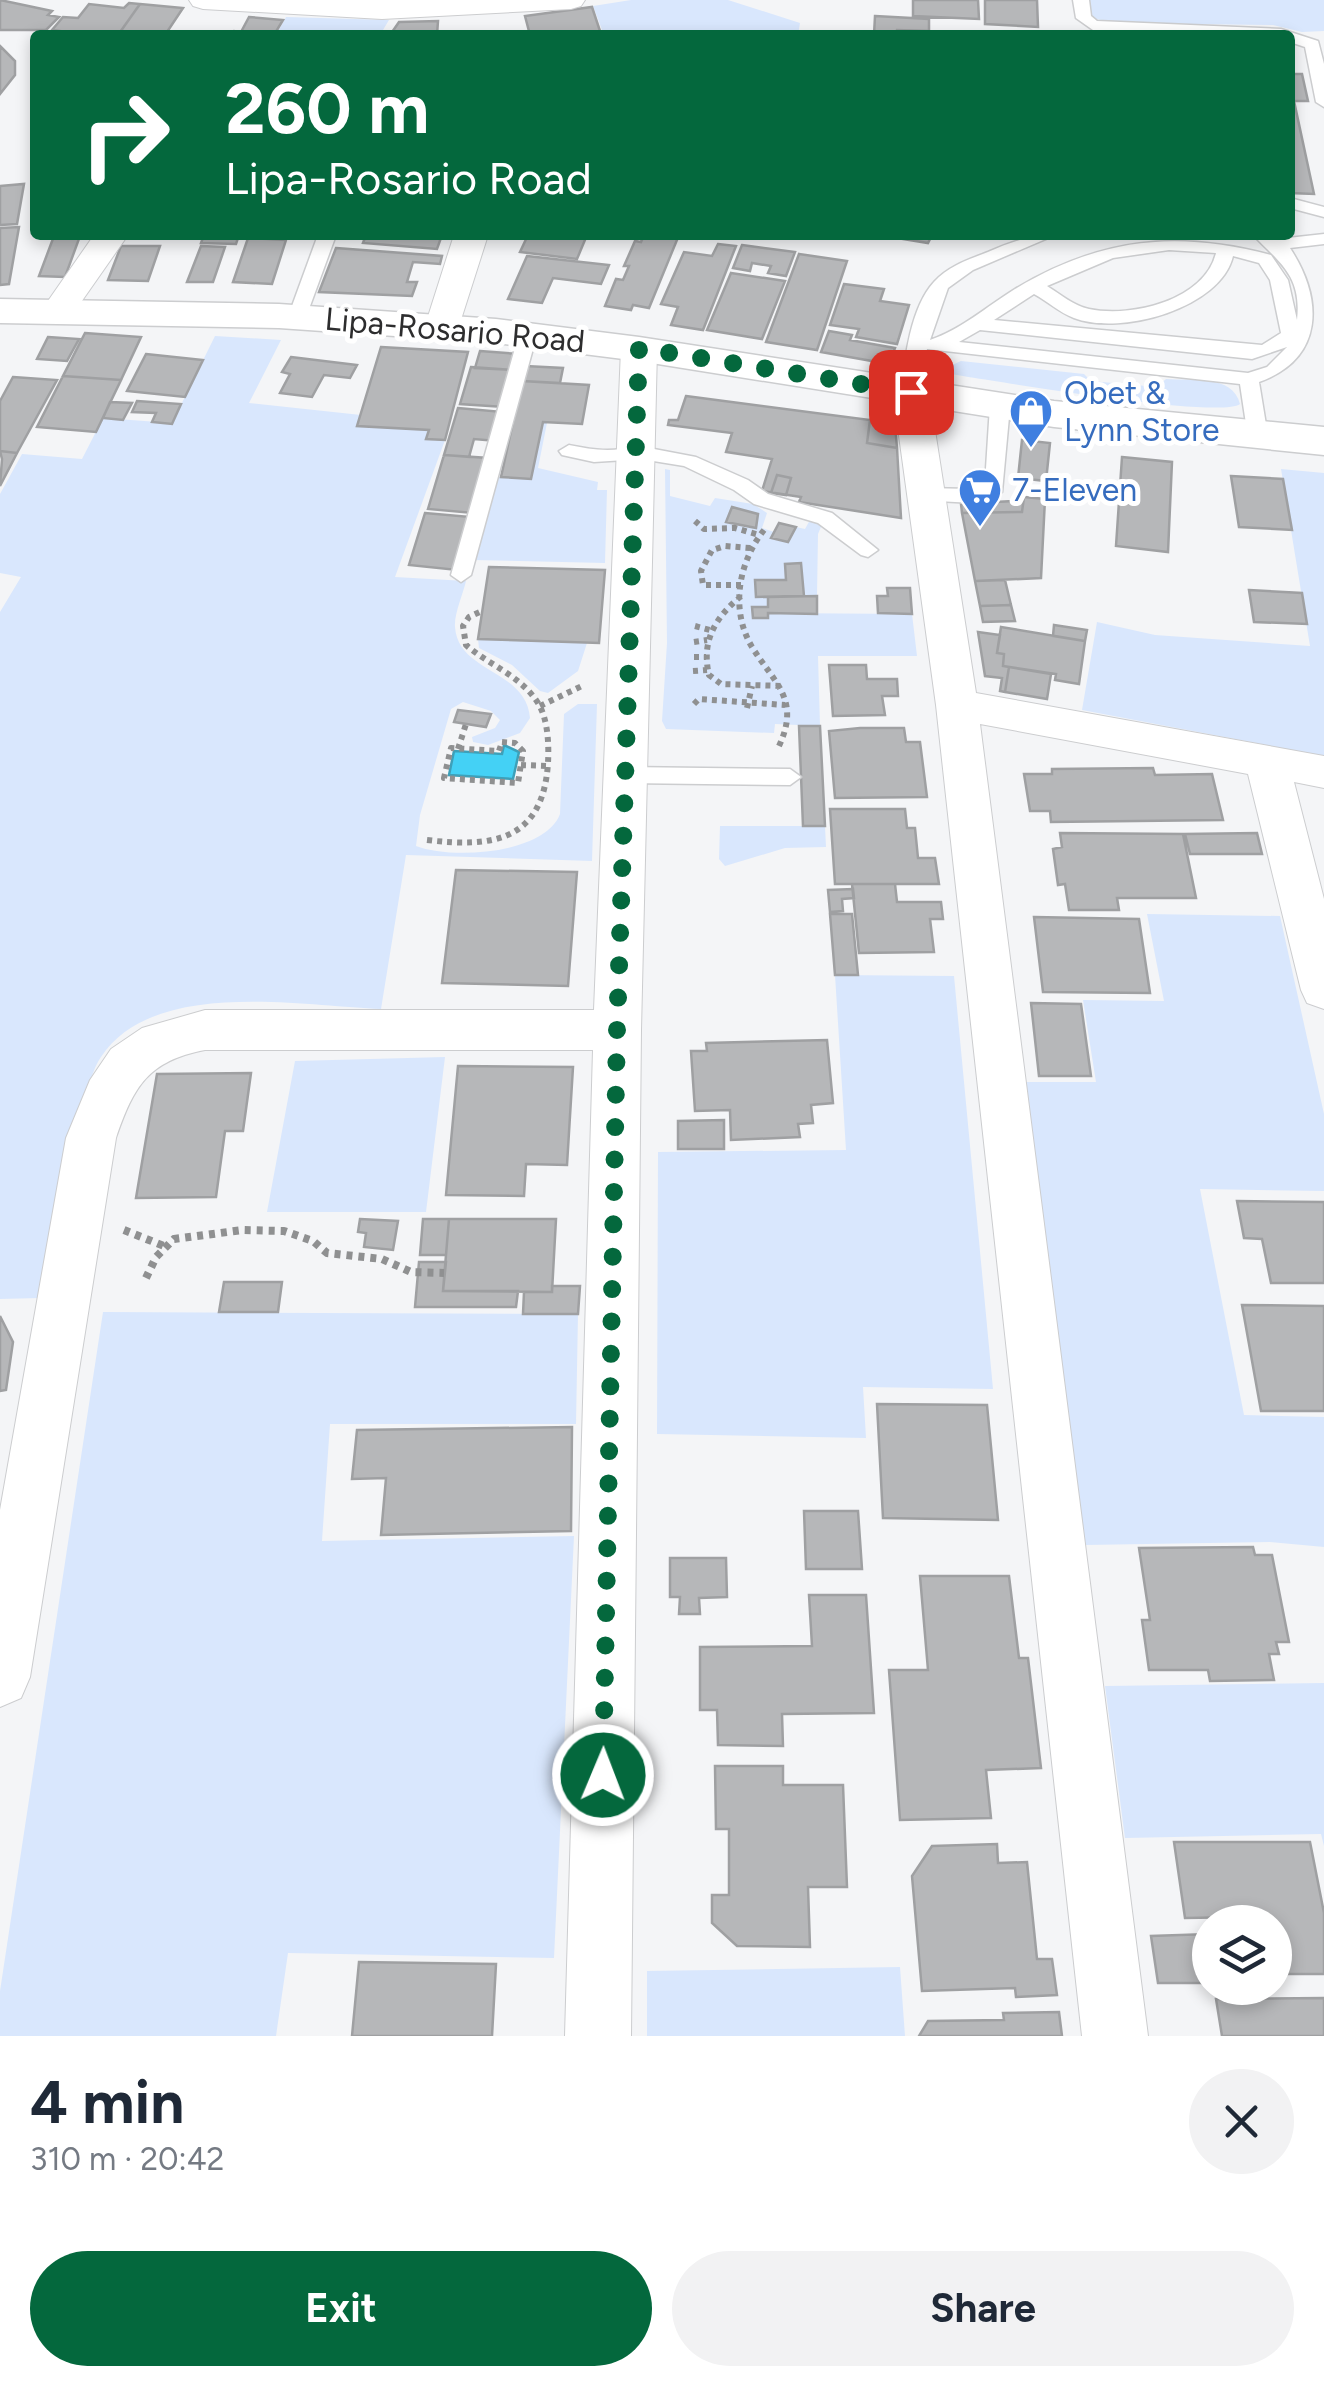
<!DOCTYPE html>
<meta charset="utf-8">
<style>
body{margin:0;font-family:Figtree,sans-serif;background:#f2f2f3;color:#1f2937;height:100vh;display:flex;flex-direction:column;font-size:38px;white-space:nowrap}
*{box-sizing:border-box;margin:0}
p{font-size:32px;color:#747a83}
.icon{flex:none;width:55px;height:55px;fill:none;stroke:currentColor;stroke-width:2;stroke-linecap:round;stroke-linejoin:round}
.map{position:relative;height:2036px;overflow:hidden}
.panel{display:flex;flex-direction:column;background:#fff;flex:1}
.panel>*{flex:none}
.banner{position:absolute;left:30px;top:30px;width:1265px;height:210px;border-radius:10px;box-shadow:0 5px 15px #0003;background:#04683d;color:#fff;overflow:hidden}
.buttons{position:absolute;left:1192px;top:1905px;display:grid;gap:20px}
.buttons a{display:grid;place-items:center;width:100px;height:100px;border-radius:50%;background:#fff;box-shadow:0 5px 15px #0003;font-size:50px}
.pin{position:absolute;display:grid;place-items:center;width:85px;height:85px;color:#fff;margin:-42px;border-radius:20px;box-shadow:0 5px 15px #0006}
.me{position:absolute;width:110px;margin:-55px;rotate:1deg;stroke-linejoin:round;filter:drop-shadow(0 0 8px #0008)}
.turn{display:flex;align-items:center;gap:35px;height:210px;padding:0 30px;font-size:45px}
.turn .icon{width:130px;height:130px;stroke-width:2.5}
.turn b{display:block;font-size:70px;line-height:85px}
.round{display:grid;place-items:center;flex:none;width:105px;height:105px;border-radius:52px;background:#f2f2f3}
.headline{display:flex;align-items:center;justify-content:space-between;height:170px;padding:0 30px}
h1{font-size:60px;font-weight:700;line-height:75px}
.primary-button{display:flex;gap:20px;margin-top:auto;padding:20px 30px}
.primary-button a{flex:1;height:115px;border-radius:60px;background:#04683d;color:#fff;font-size:40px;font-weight:700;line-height:115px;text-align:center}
.primary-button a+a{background:#f2f2f3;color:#1f2937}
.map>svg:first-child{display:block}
</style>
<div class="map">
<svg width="1324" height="2036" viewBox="0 0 1324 2036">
<rect width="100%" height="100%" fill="#f4f5f7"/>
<!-- green -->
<path fill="#d9e7fd" d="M631,0H728L800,23L798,35H604L593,6Z
M1088,0H1324V31L1302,32L1273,25L1112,23L1093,18Z
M286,17L389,20L380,35H276Z
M215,336L281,340L249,403L361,415L358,426L429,430L427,438L445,440L395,577L466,581C463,594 454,614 455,627C458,673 526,669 530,718L520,733L488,745L473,742L472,737L495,728L500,720L491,711L463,702L451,709L420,815L416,846C452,860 545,854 560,814L564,714L578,704H597L592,861L406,855L381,1009C300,1006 153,978 101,1057C95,1065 92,1077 88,1086L40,1298L0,1299V612L21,577L0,573V494L22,454L82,459L103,418L172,423Z
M961,361L1084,374L1091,381L1157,387L1166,379C1191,381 1233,374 1240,404C1218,420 979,378 937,372Z
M543,422L547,423L538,468L598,482L597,490H607L605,563L473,560L498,477L531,479Z
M665,469L670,470V496L710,506L715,498L753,504L767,513L762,528L774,532L772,538L788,542L796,527L805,529L810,520L823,522L818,534L817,596H804L801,563L785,564L786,580L755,581L756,597H768V607H753V618H767L768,613L912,614L917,656H818L820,726L775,724L774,733L666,729L662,721L667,643Z
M1281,469L1324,473V756L1082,710L1097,622L1155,635L1310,646Z
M478,639L587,643L578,671L548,693L540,691L512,665L479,648Z
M720,826H825L826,847L785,848L725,866L719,859Z
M1147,914L1280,916L1324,1114V1191L1200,1189L1244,1415L1324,1417V1547L1270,1542L1085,1545L1024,1082H1096L1083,1000L1164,1001Z
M835,975L954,976L993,1389L863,1387L866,1438L657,1434L658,1152L846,1150Z
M445,1057L426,1212H267L295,1061Z
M103,1312L578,1314L576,1424H330L322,1541L574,1536L554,1958L288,1953L276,2036H0V1991Z
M1324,1683V1846L1321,1834L1125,1838L1105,1686Z
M900,1967L905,2036H647V1971Z"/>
<!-- water -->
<path fill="#44d1f5" stroke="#3da0b9" stroke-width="2.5" d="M504,745L519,752L513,779L449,775L454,751L502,754Z"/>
<!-- building -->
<path fill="#b6b7b9" stroke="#9fa0a2" stroke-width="2.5" d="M0,0L52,11L48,15L59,17L46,30H0Z
M913,0H978L979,19L913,16Z
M985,0H1037L1038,27L985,24Z
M129,3L140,4L118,35H64L67,32L52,30L63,17L78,18L89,4L124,8Z
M140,4L183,8L165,35H118Z
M592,7L601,34L530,35L525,16Z
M875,16L929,19V31L897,30L896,35H874Z
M249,17L283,20L274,35H231L234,31L241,32Z
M438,21L437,35H390L399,22Z
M0,46L15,61V75L0,94Z
M1290,74H1302L1308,101H1294L1314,194L1290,193Z
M24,184L17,224L0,225V186Z
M19,227L9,284L0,285V228Z
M204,235H239L236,244L201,243Z
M366,235H442L437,249L363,243Z
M528,235H587L577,259L520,252Z
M644,235H679L649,308L633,305L631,310L605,306L616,279L623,280L629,266H624L635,241L641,242Z
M879,235H932L928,243Z
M54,236H80L65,277L39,276Z
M248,238L286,240L272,284L233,282Z
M718,244L736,246L703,330L671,325L678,307L661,304L684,252L712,256Z
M742,245L795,252L786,276L768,273L771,266L752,263L750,271L733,268Z
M121,246H160L148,281L108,280Z
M201,246L225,247L213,282H187Z
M336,248L442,256L440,264L413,262L407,282H417L412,296L319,292Z
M799,254L847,261L817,350L766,342Z
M527,256L609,265L601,284L553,278L542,303L508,299Z
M731,273L785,281L762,339L707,330Z
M844,284L884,289L880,301L909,305L897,344L856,337L859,329L830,325Z
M829,331L852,335L850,340L895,348L889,364L821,352Z
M85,333L141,337L121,380L63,376Z
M48,337L79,339L67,361L37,359Z
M381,347L468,352L445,440L426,439L429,430L357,426Z
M480,351L518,354L514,370L475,368Z
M146,354L203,360L185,397L127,391Z
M291,357L357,365L350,378L324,375L312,397L280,393L290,374L282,372Z
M525,366L563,368L560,383L522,381Z
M471,367L514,370L504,407L460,404Z
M63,376L121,380L96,432L37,427Z
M13,377L57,380L17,453L0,451V401Z
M522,381L589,385L582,424L543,422L531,479L501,477Z
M686,396L870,420L867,443L897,448L901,518L799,502L801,497L762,491L772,459L726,452L732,433L668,425L669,420H678Z
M137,401L181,404L172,424L152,422L156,413L132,412Z
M110,402L132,403L123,420L103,418Z
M458,408L503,412L496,441L474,439L469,457L444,455Z
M870,420L895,425L897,448L867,443Z
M1022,440L1050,443L1046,481L1018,478Z
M0,451L17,453L0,486L2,459Z
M444,455L488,458L473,513L428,509Z
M1122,457L1172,462L1168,552L1116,546Z
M777,475L791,478L786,495L771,493Z
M1231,476L1283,479L1292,530L1239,527Z
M1014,496L1024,497L1022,512L962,513L961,504L1013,501Z
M1024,497L1045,499L1041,578L975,581L962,513L1022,512Z
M732,507L758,514L756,528L726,522Z
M425,513L471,517L457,570L409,565Z
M779,523L796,527L788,542L771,538Z
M801,563L804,596L756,597L755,580H786L785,564Z
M489,567L605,570L599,643L478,639Z
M1005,580L1011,605L980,606L975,581Z
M887,588H910L912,614L878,613L877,596H888Z
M1249,590L1302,593L1307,624L1254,622Z
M817,596V614L768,613V618H753L752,607H768V597Z
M1011,605L1015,621L983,622L980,606Z
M1054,625L1087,630L1085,641L1053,636Z
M1001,627L1085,641L1079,684L1055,680L1056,674L1003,666L1004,654L997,653Z
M978,632L1000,635L997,653L1004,654L1003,666L1009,667L1005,692L1000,691L1002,678L985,676Z
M829,665H866L867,679H897L898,696H882L885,715L833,716Z
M1009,667L1051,674L1047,699L1005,692Z
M458,710L491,714L486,727L454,722Z
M799,726H820L825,826H803Z
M860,728H904L906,742H920L927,797L835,798L829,731Z
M1153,768L1155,775L1212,774L1223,820L1051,822L1050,811H1030L1024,774H1052V769Z
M830,809H905L907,828H915L918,858H935L939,884H835Z
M1060,833L1183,834L1196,898H1117L1119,910H1069L1065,884L1058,885L1053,849L1062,847Z
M1257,833L1262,854H1190L1185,834Z
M456,870L577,872L568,986L442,983Z
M852,884H895L897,902H941L943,919H930L934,952L859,953Z
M853,889L854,898L842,899L843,911L830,912L828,890Z
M830,914H852L858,975H835Z
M1034,917L1139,919L1150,993L1043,992Z
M1031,1003L1081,1004L1091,1076H1039Z
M827,1040L833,1103L811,1105L813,1123L798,1124L800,1137L731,1140L730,1110L695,1111L691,1051H707L706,1043Z
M458,1066L573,1067L567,1165L526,1164L524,1196L446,1195Z
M251,1073L243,1131H225L216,1197L136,1198L157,1074Z
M724,1120V1149H678V1121Z
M1237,1201L1324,1202V1283H1271L1262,1239L1244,1238Z
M360,1219L398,1221L393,1250L364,1247L366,1233L358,1232Z
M423,1219H449L446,1255H420Z
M449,1219H556L552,1292L443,1291Z
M419,1262H446L443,1291H518L516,1307H415Z
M224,1282H282L278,1312H219Z
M552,1286H580L578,1314H523L524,1292H552Z
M1242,1305L1324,1306V1411H1261Z
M0,1316L13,1342L6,1390L0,1391Z
M877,1404L987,1405L998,1520L883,1518Z
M572,1427L571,1531L381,1535L386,1478L352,1479L357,1430Z
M804,1511H858L862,1569H806Z
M1253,1547L1255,1555H1272L1289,1642H1276L1279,1654H1269L1274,1680L1210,1681L1208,1670H1149L1142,1620H1150L1139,1548Z
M670,1558H726L727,1597L699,1598L700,1614H679L680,1597H670Z
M920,1576H1009L1019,1658H1028L1041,1768L986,1770L991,1818L900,1820L889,1670H928Z
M809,1595H866L874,1713L782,1714L783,1746L718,1745L717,1710H700V1647L812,1646Z
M715,1766H783V1785H843L847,1887H808L810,1947L737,1946L712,1923V1895H729V1829H716Z
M1174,1842H1310L1324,1913V1974H1275V1922H1247L1246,1917L1185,1918Z
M997,1844L998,1863L1027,1862L1037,1959H1052L1057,1995L1016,1997L1015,1988L922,1991L912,1876L932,1846Z
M1209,1934L1210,1983H1158L1151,1936Z
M359,1962L496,1964L492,2036H352Z
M1324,1998V2036H1222L1216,1999Z
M1059,2012L1062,2036H919L928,2021L1004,2020L1003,2013Z"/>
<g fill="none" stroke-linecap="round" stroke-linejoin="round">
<!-- service casing -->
<g stroke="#cccdcf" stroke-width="3">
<path id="service" d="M1073,0H1089L1091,16L1097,21L1281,29L1318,41L1324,64V107L1316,102L1305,47L1290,42V35L1093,30L1076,18Z
M1290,198L1324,207V217L1290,208Z
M1324,234V244L1290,248C1324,300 1324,359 1259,382L1268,437L1265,441L1258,443L1248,437L1240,384L927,349L920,392L911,398L902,392C904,359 911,307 934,282C948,266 970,259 988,252C1011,242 1030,235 1055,235L973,270L948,288L930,340C962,329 986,307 1015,289C1100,238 1176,230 1271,255L1288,280L1297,320C1302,276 1280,263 1253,235H1273L1279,239ZM1169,250L1216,253C1205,300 1132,318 1089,309C1074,306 1060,294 1047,286L1113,258ZM1233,256L1259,263L1270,280L1281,333L1262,345L994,320L1034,294C1047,301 1060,313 1074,318C1121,336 1221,308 1233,256ZM980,330L1252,359L1287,347L1267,367L1248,373L959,342Z
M318,235H336L306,317L303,321H291L288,317Z
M528,328L537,334L471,575L461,582L451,575L519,334Z
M1000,400L1010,406L1002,492L973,503L919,500V490L926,488L971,489L985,484L990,406Z
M569,445C590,449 614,454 633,445L696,457L748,480L768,494L832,513L878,550L868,557L861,555L818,523L754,504L734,490L684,466L641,459L594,462L562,455L559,451Z
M625,767L790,769L801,777L790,785L625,783L614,775Z"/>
</g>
<!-- minor casing -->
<g stroke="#cccdcf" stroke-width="2">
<path id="minor" d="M189,0H585L581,6L571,9L382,19L203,9L193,6Z
M94,235H128L70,318L58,321L46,318L41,311Z
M454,235H488L459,326L454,333L442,336L430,333L425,326Z
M639,338L651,341L657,349L641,1030L631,2036H565L593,1050H205C148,1061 134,1086 116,1138L30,1677L21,1698L0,1707V1510L66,1138L90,1080L111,1049L142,1028L205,1010H594L621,349L627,341Z
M911,381L924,384L929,392L976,693L1324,756V788L1294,782L1324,899V1009L1307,1003L1301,990L1248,774L980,724L1148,2036H1082L936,705L893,392L898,384Z"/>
</g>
<!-- primary casing -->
<g stroke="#cccdcf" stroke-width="3">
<path id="primary" d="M0,299L279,304L496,319L639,337L1054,401L1324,427V455L1054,427L639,361L496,343L279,328L0,323Z"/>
</g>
<!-- path-far1 -->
<path stroke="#8f9091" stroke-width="6" stroke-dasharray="5 5" stroke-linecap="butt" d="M695,521L704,529L735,528L759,535
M764,530C738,563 730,610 752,647C774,683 801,699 779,746
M741,585H703L701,571L712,550L725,546L750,548
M741,596C715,618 701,641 709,675L721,684L782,686
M695,626L710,630
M694,642L707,640
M694,657H706
M693,671L707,670
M694,704L699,699L785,705
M540,706L584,685
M747,708L752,686
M502,742L515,743L523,751L518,783L444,778L451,748L499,751Z
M458,749L466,724
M521,765L548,766
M427,840C493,848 543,841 548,763C549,744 548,719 538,703C521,676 489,665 466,645L463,626L469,617L482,611"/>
<!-- path -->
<path stroke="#8f9091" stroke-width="8" stroke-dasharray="6 6" stroke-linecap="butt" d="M124,1230L164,1246
M146,1278L156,1257L174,1239L243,1230L284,1231L313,1241L327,1253L382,1259L411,1272L444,1273"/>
<!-- service -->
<use href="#service" fill="#fff" fill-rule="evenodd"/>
<!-- minor -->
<use href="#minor" fill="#fff" fill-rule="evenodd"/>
<!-- primary -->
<use href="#primary" fill="#fff" fill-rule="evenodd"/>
</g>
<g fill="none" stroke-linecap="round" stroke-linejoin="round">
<!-- route -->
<path stroke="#04683d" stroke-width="18" stroke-dasharray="0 32.4" d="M603,1775L617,1030L639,348L911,392"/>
</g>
<!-- icons -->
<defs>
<g id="shop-pin" transform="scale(2.25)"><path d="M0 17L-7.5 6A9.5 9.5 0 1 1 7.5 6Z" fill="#3f7fe0" stroke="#fff"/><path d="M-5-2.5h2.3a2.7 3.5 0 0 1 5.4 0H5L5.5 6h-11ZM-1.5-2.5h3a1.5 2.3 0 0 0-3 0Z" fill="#fff"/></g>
<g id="supermarket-pin" transform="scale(2.25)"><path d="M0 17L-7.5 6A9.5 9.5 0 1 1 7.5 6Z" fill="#3f7fe0" stroke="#fff"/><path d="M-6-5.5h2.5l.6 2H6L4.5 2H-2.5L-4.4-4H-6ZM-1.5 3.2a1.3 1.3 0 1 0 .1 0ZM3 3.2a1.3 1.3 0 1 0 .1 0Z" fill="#fff"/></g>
</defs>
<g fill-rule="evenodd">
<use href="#shop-pin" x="1031" y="411"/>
<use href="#supermarket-pin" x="980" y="490"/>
</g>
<g text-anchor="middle" stroke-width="10" stroke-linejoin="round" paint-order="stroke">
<!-- far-street labels -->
<g font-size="32" fill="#2d2d2e" stroke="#fff">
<text transform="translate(455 330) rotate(5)" y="11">Lipa-Rosario Road</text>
</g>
<!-- far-shop labels -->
<g font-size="32" fill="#366cbe" stroke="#fff" text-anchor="start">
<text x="1064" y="404">Obet &amp;<tspan x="1064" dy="37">Lynn Store</tspan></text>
<text x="1012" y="501">7-Eleven</text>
</g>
</g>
</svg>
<div class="buttons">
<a><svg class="icon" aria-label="layers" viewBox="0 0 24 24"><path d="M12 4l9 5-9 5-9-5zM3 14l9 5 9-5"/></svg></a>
</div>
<div class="pin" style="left:911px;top:392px;background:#d93025"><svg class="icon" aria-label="arrive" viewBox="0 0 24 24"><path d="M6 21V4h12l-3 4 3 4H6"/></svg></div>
<svg class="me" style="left:603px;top:1775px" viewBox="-20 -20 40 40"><circle r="17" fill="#04683d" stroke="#fff" stroke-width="3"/><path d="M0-11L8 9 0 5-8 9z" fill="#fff"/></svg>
<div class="banner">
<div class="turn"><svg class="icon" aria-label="right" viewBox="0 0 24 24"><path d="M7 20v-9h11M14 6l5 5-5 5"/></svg><div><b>260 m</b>Lipa-Rosario Road</div></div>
</div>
</div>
<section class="panel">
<div class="headline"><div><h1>4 min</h1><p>310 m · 20:42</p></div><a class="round"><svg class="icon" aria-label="close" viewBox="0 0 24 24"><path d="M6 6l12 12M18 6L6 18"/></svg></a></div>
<div class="primary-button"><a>Exit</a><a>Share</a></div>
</section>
